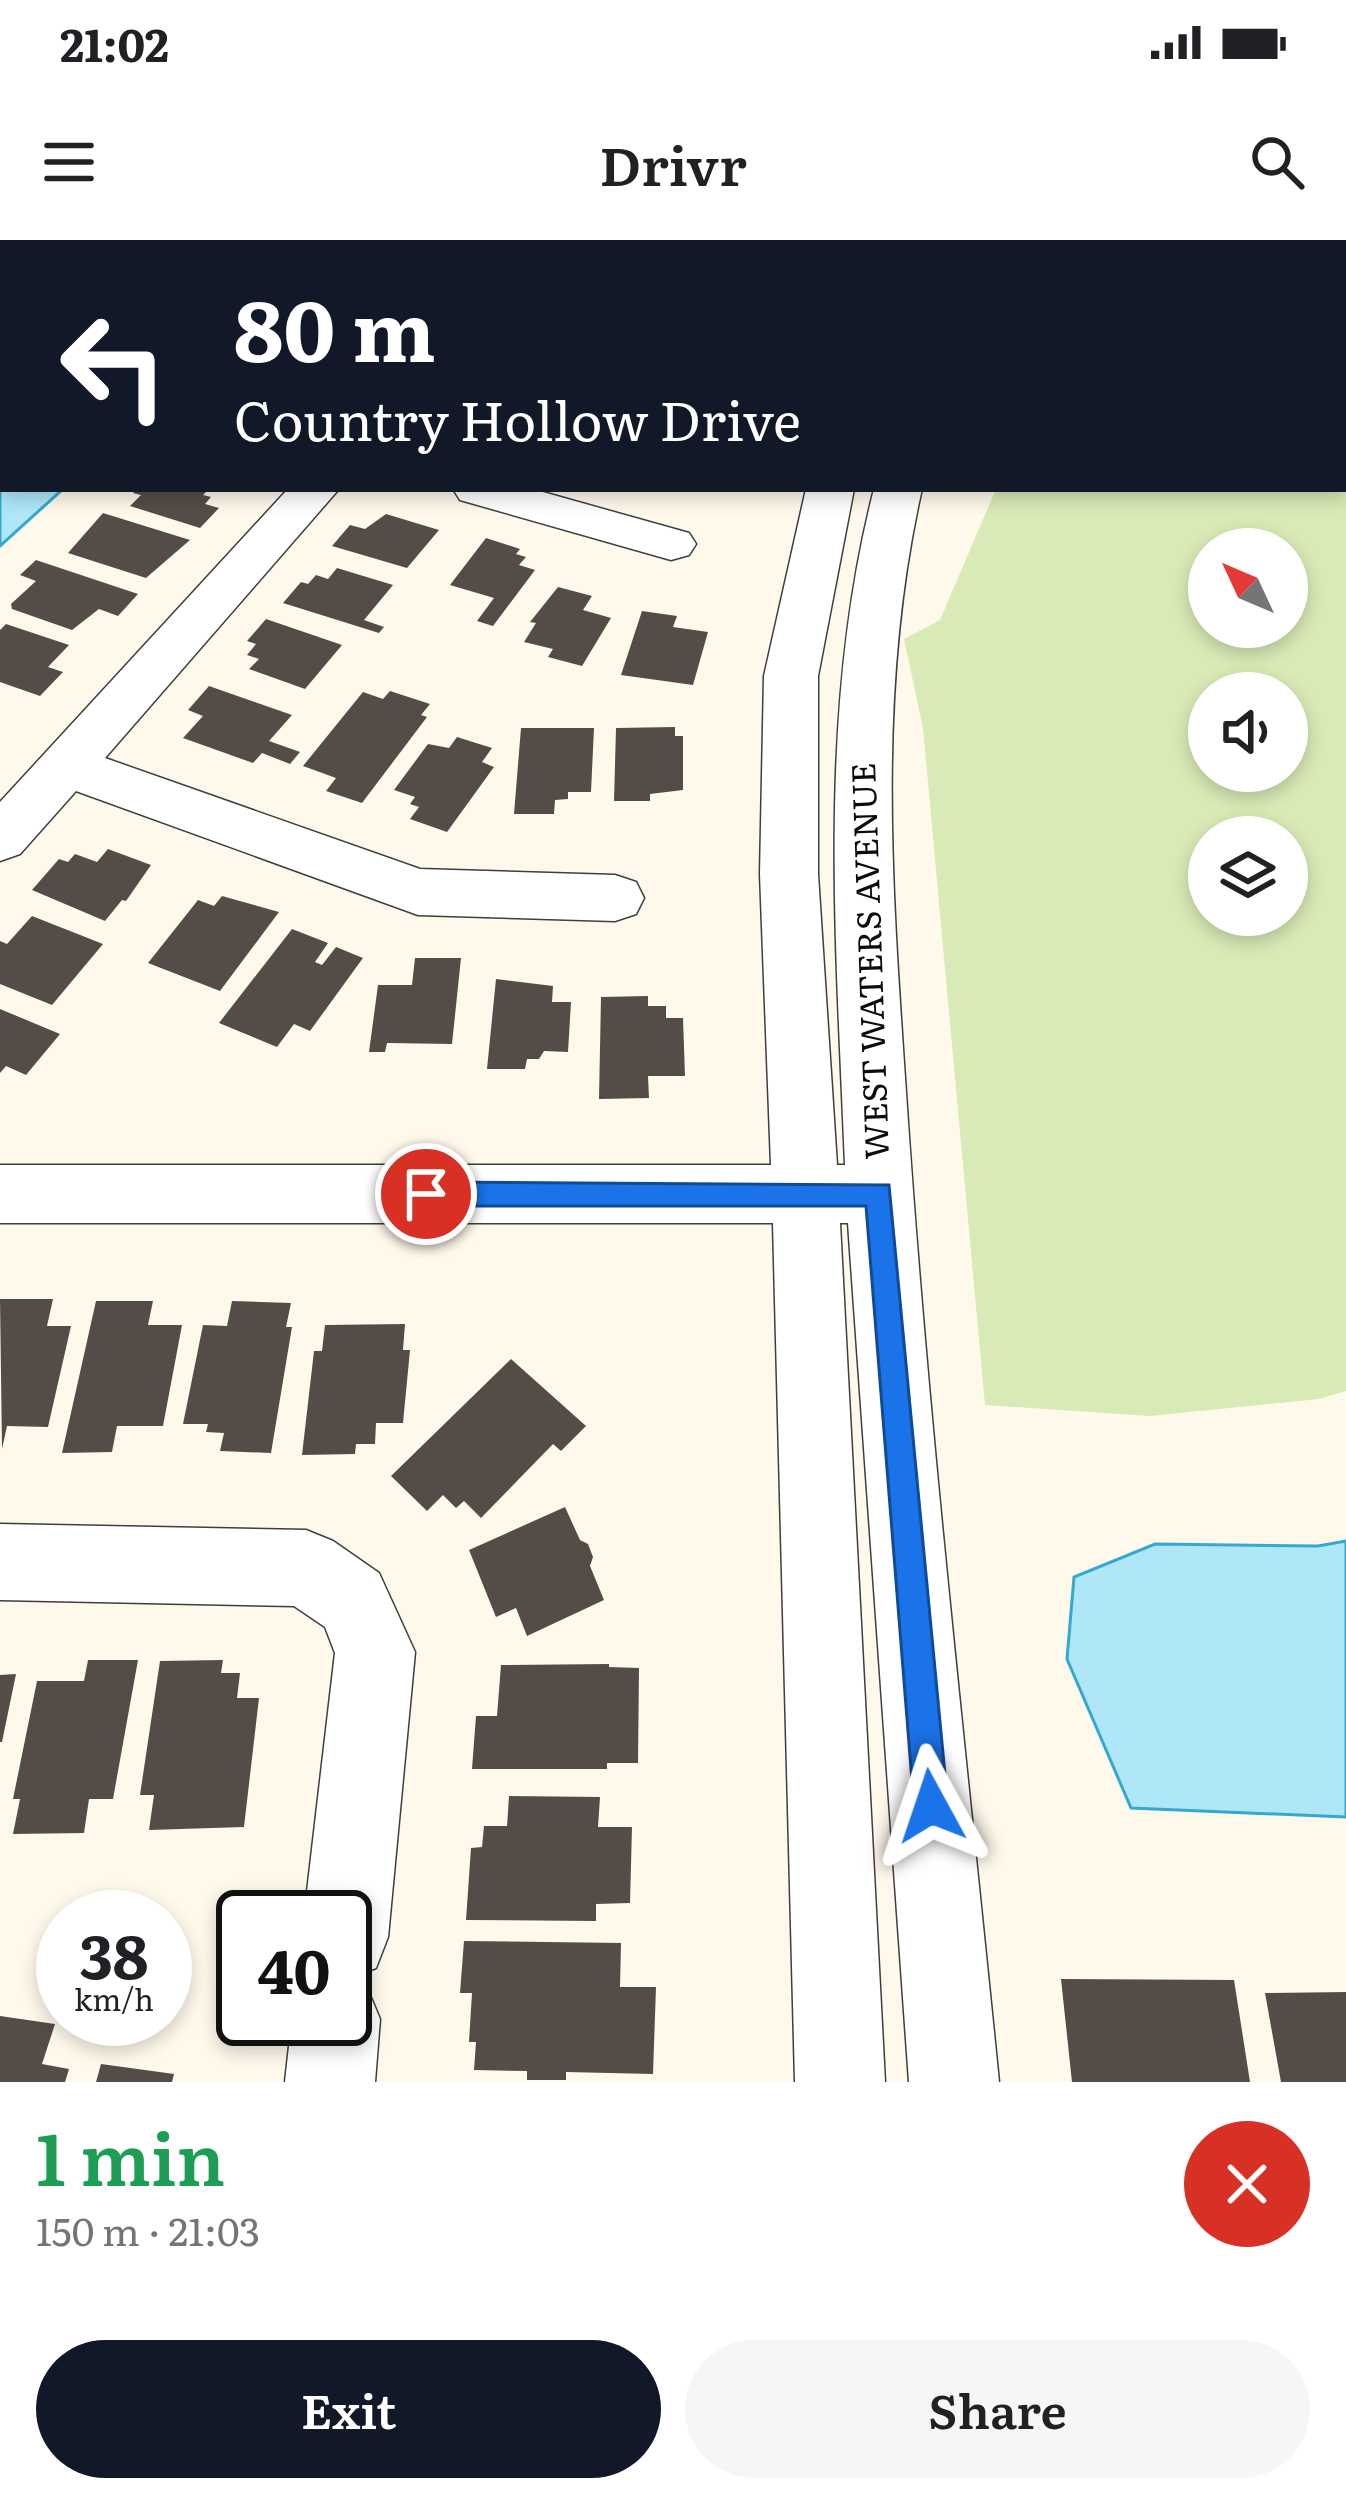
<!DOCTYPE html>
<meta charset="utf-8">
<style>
body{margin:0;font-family:Literata,serif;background:#f6f6f6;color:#202124;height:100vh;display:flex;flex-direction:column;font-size:45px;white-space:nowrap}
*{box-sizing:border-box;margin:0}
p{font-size:39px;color:#757577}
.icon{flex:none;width:66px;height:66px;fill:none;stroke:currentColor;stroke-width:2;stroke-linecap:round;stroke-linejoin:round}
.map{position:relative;height:1842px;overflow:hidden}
.side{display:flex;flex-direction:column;background:#fff;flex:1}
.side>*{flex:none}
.hud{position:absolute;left:0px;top:0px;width:1347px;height:252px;box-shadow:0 6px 18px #0003;background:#111827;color:#fff;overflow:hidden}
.needle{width:78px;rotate:314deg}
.fabs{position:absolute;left:1188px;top:288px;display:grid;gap:24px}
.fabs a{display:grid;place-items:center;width:120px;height:120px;border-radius:50%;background:#fff;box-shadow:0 6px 18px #0003;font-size:60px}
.speed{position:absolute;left:36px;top:1650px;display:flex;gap:24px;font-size:60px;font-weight:700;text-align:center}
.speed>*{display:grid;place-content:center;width:156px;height:156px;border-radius:50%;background:#fff;box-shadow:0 6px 18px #0003;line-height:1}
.speed small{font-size:30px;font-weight:400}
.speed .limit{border:6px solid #111;border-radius:18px;background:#fff;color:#111}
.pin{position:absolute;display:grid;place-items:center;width:102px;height:102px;color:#fff;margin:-51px;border:6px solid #fff;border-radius:50%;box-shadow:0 3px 12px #0007}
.me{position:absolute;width:132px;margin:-66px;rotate:355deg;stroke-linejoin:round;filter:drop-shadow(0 0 9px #0008)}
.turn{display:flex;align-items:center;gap:42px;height:252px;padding:0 36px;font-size:54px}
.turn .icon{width:156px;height:156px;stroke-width:2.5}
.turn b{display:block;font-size:84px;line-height:102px}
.round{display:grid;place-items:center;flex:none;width:126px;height:126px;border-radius:63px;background:#f6f6f6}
.headline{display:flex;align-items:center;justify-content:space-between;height:204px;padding:0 36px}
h1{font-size:72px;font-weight:600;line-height:90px;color:#1e9e55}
.action{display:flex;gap:24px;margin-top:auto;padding:24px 36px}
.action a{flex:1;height:138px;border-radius:72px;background:#111827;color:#fff;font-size:48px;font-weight:600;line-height:138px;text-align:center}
.action a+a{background:#f6f6f6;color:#202124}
.status{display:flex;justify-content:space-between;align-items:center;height:84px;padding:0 60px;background:#fff;direction:ltr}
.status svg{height:33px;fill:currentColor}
header{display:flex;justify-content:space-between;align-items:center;height:156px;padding:0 36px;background:#fff;font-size:54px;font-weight:600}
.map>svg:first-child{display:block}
</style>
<div class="status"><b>21:02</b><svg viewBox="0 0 49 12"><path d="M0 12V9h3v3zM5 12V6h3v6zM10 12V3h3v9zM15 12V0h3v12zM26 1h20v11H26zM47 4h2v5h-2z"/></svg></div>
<header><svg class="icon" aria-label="menu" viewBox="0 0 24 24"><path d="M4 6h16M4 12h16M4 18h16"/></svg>Drivr<svg class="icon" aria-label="search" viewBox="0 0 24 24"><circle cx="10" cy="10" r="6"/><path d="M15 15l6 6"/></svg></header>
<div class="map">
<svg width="1346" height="1842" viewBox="0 0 1346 1842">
<rect width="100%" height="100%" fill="#fff9ec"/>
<!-- green -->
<path fill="#d8eab5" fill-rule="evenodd" d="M1114,0H1346V1151L1319,1159L1150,1176L985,1165L923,488L904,399L940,380L996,249H1344V3ZM1287,309V387H1209V309ZM1209,453H1287V531H1209ZM1287,597V675H1209V597Z"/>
<!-- water -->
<path fill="#afe7f8" stroke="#34a8d1" stroke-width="3" d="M0,0L102,3H3V249H63L0,306Z
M1346,1301V1577L1131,1568L1067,1419L1074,1337L1155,1304L1318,1306Z"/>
<!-- building -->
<path fill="#554c48" d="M137,249H209L203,255L211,257L205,264L219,268L200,288L130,266L141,255L133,253Z
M103,273L190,300L146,338L68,313Z
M386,274L439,290L407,328L332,306L350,285L365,289Z
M486,298L520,309L516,314L526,317L519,325L535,330L493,386L477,381L494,358L450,345Z
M36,320L138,354L118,376L99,369L72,390L12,369L11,364L36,341L20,335Z
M337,328L393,345L364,380L384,387L379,393L283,363L301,342L308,344L316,335L328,339Z
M558,347L592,356L583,370L611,378L582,426L548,417L553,409L524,402L536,383L530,382Z
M642,371L677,376L673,387L708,392L693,445L621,435Z
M266,379L342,405L305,449L249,429L259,419L247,415L256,404L247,401Z
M6,384L69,405L48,427L63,432L40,456L0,442V390Z
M209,446L292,475L269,501L300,512L290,524L262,513L253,523L183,498L203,476L188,470Z
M390,451L430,464L421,475L427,477L362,563L326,551L336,538L303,526L363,452L383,459Z
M675,487V496H683V550L650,554V561H614L616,488Z
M521,488H594L591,552H568V559L555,560L554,574H514Z
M457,497L492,508L482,522L494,527L447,592L410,579L419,567L410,564L415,557L394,550L428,504L449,508Z
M108,609L151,625L126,661L122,660L105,681L32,650L59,619L68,622L75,614L97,622Z
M222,656L279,672L220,751L148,723L198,660L214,666Z
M32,676L103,704L52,765L0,744V701L7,704Z
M292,689L328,703L315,722L322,725L336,707L363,718L310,791L294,784L277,807L219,783Z
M415,718H461L452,804L387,803L385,812H369L378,745H412Z
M496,739L553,746L552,762H571L568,812L544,811L539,819H527L525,829H487Z
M648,756V766H666V778H683L685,836H648L649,858L599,859L601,757Z
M0,769L60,794L26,835L6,826L0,833Z
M0,1059H53L47,1086H71L48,1187L7,1186L2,1209Z
M96,1061H153L148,1085H182L163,1186H117L112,1212L62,1213Z
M232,1061L291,1063L286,1087H292L271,1213L220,1211L224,1193L206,1192L208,1184H183L203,1085L227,1086Z
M405,1084L403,1110H410L403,1183H376L375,1204H356L355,1214L302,1215L314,1111H322L325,1085Z
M511,1119L586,1186L561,1211L553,1204L481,1278L464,1261L456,1268L443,1255L427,1271L391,1236Z
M565,1267L580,1300L588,1304L593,1317L590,1326L604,1360L527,1396L516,1368L496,1377L469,1310Z
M88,1420H138L113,1559H89L84,1593L13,1594L20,1559H13L37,1441H84Z
M223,1420L221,1433H240L237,1458H259L244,1587L149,1590L154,1555H140L160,1421Z
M609,1424V1427L639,1428L638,1523H607V1529H472L476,1476H497L501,1425Z
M16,1434L2,1502H0V1435Z
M509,1556L600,1557L598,1587H632L630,1663L596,1664V1681L466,1680L471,1608L482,1607L484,1586H507Z
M464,1701L621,1703L620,1747H656L653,1834L566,1832V1840H527V1831L474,1830L476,1802H469L472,1753H460Z
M1061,1739L1234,1740L1250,1842H1072Z
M1346,1752V1842H1281L1265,1753Z
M0,1776L55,1784L42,1824L69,1829L65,1842H0Z
M101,1824L174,1834L172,1842H96Z"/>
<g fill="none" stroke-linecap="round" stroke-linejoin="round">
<!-- minor casing -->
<g stroke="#3f3f3f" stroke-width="3">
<path id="minor" d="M942,0H984L940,3Z
M1005,0H1048L1003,3Z
M288,249H339L105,518L420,629L615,635L636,642L644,658L636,674L615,681L418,675L76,551L20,614L0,621V562Z
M453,249H532L689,293L696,304L689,315L671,320L460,260Z
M806,249H854L818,436V634L837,925H845C836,698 817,471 874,249H922C874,459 894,670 908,882C930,1203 967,1522 999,1842H909L848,983H840L885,1842H795L773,983H0V925H771L760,634L764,436Z
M0,1284L306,1290L333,1301L379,1333L415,1412L388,1697L376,1728L347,1739L367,1748L380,1779L375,1842H285L292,1779H345V1677H304L335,1413L325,1387L294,1366L0,1360Z"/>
</g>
<!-- minor -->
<use href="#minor" fill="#fff" fill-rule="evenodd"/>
</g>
<!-- route -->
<path fill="#1a73e8" stroke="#114b97" stroke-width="3" d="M426,942L889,945L948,1566L943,1578L931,1583L919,1578L914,1566L866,966H426L416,963L412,954L416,945Z"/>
<g text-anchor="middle" stroke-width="12" stroke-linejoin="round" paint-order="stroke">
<!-- street labels -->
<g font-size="33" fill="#0c0c0c" stroke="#fff">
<text transform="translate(870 721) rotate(-92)" y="12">WEST WATERS AVENUE</text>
</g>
</g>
</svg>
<div class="fabs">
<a><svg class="needle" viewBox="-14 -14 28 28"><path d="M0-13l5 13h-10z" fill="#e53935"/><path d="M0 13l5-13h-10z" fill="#757577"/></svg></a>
<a><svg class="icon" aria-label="sound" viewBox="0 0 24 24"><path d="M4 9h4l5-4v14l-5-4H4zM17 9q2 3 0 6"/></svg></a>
<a><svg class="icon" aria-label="layers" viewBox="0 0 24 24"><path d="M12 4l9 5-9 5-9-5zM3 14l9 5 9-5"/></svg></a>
</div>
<div class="speed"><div>38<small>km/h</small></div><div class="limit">40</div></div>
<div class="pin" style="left:426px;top:954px;background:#d93025"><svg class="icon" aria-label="arrive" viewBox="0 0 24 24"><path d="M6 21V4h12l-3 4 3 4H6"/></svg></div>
<svg class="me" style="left:931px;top:1566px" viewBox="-20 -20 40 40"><path d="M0-17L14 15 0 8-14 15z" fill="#1a73e8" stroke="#fff" stroke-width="4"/></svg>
<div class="hud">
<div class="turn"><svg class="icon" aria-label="left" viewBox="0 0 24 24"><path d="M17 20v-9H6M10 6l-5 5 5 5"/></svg><div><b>80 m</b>Country Hollow Drive</div></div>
</div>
</div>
<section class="side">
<div class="headline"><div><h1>1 min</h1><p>150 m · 21:03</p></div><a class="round" style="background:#d93025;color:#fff"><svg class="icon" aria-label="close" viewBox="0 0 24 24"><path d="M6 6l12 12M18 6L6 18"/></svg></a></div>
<div class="action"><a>Exit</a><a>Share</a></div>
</section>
